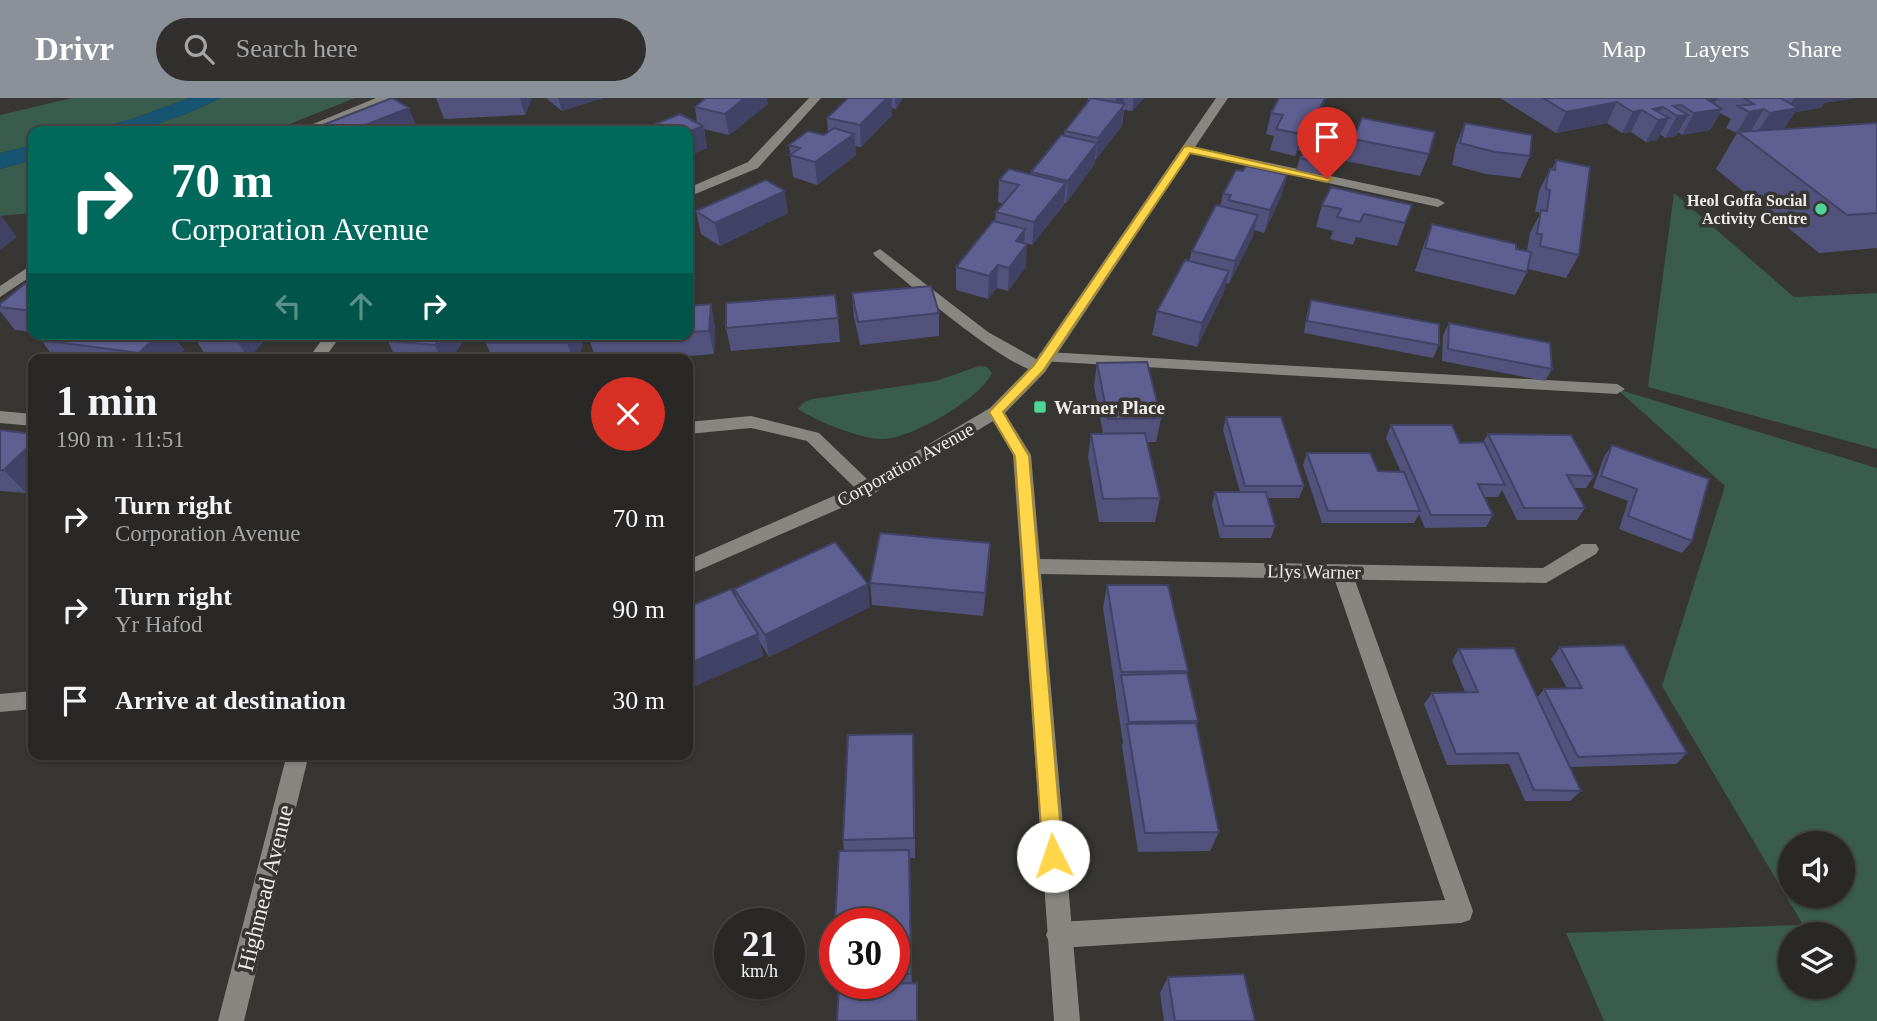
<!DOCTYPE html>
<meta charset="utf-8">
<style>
body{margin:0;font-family:"Times New Roman",serif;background:#31302e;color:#f1f3f6;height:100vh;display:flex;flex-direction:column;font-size:26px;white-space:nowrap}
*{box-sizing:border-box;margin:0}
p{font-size:23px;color:#a5a6a7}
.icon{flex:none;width:38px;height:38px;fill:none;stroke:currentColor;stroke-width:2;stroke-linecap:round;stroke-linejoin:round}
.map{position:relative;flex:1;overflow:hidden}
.panel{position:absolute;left:28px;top:256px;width:665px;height:406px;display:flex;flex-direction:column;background:#292826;border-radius:14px;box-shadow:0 2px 5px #0004,0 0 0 2px #454443}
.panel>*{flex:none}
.top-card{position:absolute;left:28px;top:28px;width:665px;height:214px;border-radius:14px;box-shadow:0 2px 5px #0004,0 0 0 2px #454443;background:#00695c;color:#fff;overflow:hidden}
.controls{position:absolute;left:1778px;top:733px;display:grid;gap:14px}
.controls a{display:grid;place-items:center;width:77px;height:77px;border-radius:50%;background:#292826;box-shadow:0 2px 5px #0004,0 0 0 2px #454443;font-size:35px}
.speed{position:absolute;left:714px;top:810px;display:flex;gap:14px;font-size:35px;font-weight:700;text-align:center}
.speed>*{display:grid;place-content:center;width:91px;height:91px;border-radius:50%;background:#292826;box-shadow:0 2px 5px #0004,0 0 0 2px #454443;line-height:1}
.speed small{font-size:18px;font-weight:400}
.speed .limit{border:10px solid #d22;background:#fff;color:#111}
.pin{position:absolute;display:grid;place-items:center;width:60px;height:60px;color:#fff;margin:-72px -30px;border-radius:50% 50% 50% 0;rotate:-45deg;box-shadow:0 0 7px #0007}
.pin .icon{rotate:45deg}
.me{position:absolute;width:77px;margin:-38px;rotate:356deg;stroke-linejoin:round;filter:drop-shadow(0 0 5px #0008)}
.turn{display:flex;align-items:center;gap:24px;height:147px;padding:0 28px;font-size:32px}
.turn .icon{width:91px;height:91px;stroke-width:2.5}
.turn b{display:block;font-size:49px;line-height:60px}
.lanes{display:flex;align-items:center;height:66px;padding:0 28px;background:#0003;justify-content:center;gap:35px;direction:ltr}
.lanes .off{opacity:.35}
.round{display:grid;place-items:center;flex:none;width:74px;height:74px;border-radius:37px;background:#31302e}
.overview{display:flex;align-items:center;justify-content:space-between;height:119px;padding:0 28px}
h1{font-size:42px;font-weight:800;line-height:52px}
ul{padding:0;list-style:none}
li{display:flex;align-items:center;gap:21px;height:91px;padding:0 28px}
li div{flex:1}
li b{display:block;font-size:26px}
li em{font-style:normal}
header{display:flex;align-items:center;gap:42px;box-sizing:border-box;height:98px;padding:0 35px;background:#8c9099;color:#fff}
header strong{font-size:33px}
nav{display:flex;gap:38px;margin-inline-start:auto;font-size:24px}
.search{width:490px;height:63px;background:#31302e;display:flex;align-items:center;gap:18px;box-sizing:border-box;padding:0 24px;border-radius:38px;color:#a5a6a7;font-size:26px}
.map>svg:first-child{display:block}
</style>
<header>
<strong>Drivr</strong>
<div class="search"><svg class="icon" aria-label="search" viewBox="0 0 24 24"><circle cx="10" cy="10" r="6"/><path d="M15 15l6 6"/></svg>Search here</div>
<nav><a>Map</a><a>Layers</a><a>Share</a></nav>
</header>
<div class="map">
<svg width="1877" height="923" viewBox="0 0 1877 923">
<rect width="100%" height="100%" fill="#373632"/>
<!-- green -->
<path fill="#395c4c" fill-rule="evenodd" d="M72,0H189L132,21L90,33H33V47L0,55V17Z
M221,0H355L272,33H136L186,16Z
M33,62V115L0,118V71Z
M1674,95L1794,199L1877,195V351L1648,289Z
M979,268L987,269L992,275C980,301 912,340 884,341C862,342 816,323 798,311L804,304L813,301L936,283Z
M1617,291L1877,370V923H1604L1566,835L1803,827L1662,588L1725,388ZM1790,746H1843V798H1790ZM1790,836H1843V889H1790Z"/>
<!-- water -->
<path fill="#175472" d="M189,0H221L186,16L136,33H90L132,21Z
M33,47V62L0,71V55Z"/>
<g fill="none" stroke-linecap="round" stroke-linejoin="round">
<!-- service -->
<path fill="#878681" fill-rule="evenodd" d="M880,151L988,234L1045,266L1047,270L1045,274C1017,281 901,179 875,158L873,155Z
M1046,254L1617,286L1625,291L1617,296L1040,263L1038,259L1040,255Z
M1342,467L1349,469L1352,474L1473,813L1470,822L1461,825L1059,850L1050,846L1046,837L1050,828L1059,824L1445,802L1332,474L1335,469Z"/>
<!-- minor -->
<path fill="#878681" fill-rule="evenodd" d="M376,0H393L312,33H296Z
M809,0H821L758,70L688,99V90L748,64Z
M1216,0H1228L1195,49L1438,101L1445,105L1438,109L1191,55L1045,274L1005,315L1031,357L1040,461L1543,470L1582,446H1596L1599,451L1596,456L1546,485L1041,476L1080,923H1054L1013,357L993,323L873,396L688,477V462L854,389L807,343L751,330L688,336V324L751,318L819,335L868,382L990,310L1033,266Z
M33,166V177L0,199V188Z
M326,236H342L324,261H308Z
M0,313L33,316V328L0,325Z
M33,593V611L0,614V596Z
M287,656H309L244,923H218Z"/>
</g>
<!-- wall -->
<path fill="#52527d" d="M436,0H530L531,2L525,17L444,21Z
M546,0H603L562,13Z
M848,0H903L896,11L892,10V17L861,49L855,48L856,57L817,87L793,79L789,47L824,37L828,34L827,20Z
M1088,0H1144L1132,13L1124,12L1122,28L1095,62L1094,67L1066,105H1064V107L1032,147L1024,145L1026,169L1008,193L997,190L988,201L956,192V169L995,124L996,114L1003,106L998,104L999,82L1031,76V74L1064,37L1065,33L1087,5Z
M1500,0H1856L1824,5L1821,10L1795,14L1784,31L1877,25V150L1819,155L1716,71L1737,35L1726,30L1731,21L1720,15L1710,32L1682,37L1678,34L1676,38L1665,40L1660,36L1657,42L1646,44L1631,34L1622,35L1607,25L1556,35Z
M768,6L729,37L704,31L707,50L688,58V33L697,25L695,9Z
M1271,15L1321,16L1306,48L1325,52L1340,49L1336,61L1328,79L1296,72L1300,60L1303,53L1298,52L1295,58L1270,52L1274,38L1266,36Z
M1465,25L1530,58L1520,80L1486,76L1452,67L1456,47Z
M1353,41L1429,56L1420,78L1346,63Z
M1556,62L1579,157L1566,180L1528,171L1530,159L1527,174L1515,197L1415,173L1423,149L1432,126L1527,153L1530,135L1539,118V114H1535L1539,93L1550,71H1552Z
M1243,73L1287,77L1281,99L1264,135L1254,132L1252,140L1229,186L1226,185L1223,196L1197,249L1152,237L1157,213L1189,163L1192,153L1220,108L1223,96Z
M1322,107H1412L1397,148L1356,139L1353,147L1330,141L1333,133L1316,129Z
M696,113L788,115L720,148L701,136Z
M33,179V234L15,232L0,213V206Z
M852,195L939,215V238L860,247L854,219Z
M1311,202L1439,247L1433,260L1304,235L1307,215Z
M711,206L715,230L714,256L647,261H596L589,241L590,236H688V208Z
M838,220L840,244L731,253L726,230Z
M1449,225L1552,271L1545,283L1442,263L1443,237Z
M48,236H173L184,252L174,261H55L41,242Z
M192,236H271L248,260L205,256Z
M468,236L451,261H396L388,243Z
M585,239L578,261H493L486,245Z
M1097,265L1161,320L1156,344H1147L1160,400L1155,424H1099L1088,359L1091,336L1103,335L1094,288Z
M1226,319L1304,388L1299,400H1268L1275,428L1271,440H1220L1212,407L1215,394H1240L1223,332Z
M1391,327L1460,345L1483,344L1488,336L1594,378L1586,390H1574L1585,410L1577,422H1517L1502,392L1498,399H1484L1493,417L1486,429L1425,430L1419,416L1414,425H1322L1303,367L1307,355L1378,373L1401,374L1386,340Z
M0,332L33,336V389L26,395L0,393Z
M1612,347L1692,443L1682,455L1619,431L1628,403L1593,390L1604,359Z
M990,445L989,468L983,518L872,507L870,485Z
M1107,487L1188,573L1187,575L1198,623L1196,628L1219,734L1210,753L1138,754L1122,648L1123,644L1116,599V596L1103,510Z
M734,491L870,509L769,559L760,544L763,558L688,591V509L736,498Z
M1560,549L1687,655L1676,666L1570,669L1581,693L1570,703H1525L1509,666L1447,667L1424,606L1432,595L1465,594L1452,562L1459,551L1537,600L1544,591L1567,590L1551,561Z
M914,657L915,760H910L912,885L836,894L833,878L835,833V886H894V826L844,753L843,742Z
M1168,879L1255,923H1164L1160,895Z"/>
<!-- shaded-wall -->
<path fill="#424266" d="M520,0H530L531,2L525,17Z
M558,0H603L562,13Z
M745,0H767L768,6L729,37L725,16Z
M887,0H892V17L861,49L860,27Z
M895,0H903L896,11Z
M1117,0H1124L1122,28L1096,62L1098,40L1113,22L1115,2Z
M1134,0H1144L1132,13Z
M1325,0H1326L1321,16L1304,53L1310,31Z
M1794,0H1856L1824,5L1821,10L1795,14L1784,31L1756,36L1770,15L1787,12Z
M1717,1L1710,13L1722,11L1710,32L1682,37L1694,15L1708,2Z
M1617,4L1607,25L1556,35L1566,14Z
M1663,9L1656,21L1653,11Z
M409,10L418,32L414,33H350Z
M1764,11L1751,33L1736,36L1749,14Z
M1642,12L1631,34L1622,35L1633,14Z
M1688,17L1676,38L1665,40L1677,18Z
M1669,20L1657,42L1646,44L1658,22Z
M703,28L707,50L688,58V34Z
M1304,30L1298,52L1295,58L1301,36Z
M854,36L856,57L817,87L815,64Z
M1097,45L1094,67L1066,105L1068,83Z
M1340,49L1336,61L1328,79L1332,67Z
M1287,77L1281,99L1264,135L1270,112Z
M1066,85L1064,107L1032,147L1034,124Z
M785,93L788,115L720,148L715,125Z
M0,116L17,139L0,152Z
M1258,117L1252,140L1229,186L1235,163Z
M1025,131L1024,151L1027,146L1026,169L1008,193L1009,170L1016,143Z
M690,142L695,165L688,167V143Z
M998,167L997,190L988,201L989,178Z
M1229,173L1223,196L1197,249L1202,225Z
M711,206L715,230L714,256L709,233Z
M159,236H173L184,252L174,261H144L139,255Z
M234,236H271L248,260L233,237Z
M442,236H468L451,261H441L435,247Z
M570,236H584L585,239L578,261H573L567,245Z
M33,344V373L26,372L33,379V389L26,395L4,372Z
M990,445L989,468L983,518L985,495Z
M868,486L870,509L769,559L765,537Z
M758,536L763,558L688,591V566Z
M909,752L910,771L912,892L911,876Z"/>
<!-- building -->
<path fill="#5f5f91" stroke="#424266" stroke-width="2" d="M392,0L409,10L350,33L310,32Z
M706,0H745L725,16L695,9Z
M848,0H887L860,27L827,20Z
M1091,0L1125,6L1098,40L1065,33Z
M1279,0H1325L1310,31L1304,30L1301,36L1276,31L1283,17L1271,15Z
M1543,0H1715L1717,1L1708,2L1722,11L1694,15L1681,7L1673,8L1688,17L1677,18L1663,9L1653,11L1669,20L1658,22L1642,12L1633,14L1617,4L1566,14Z
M1744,0H1780L1798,10L1770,15L1764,11L1749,14L1738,8L1754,6Z
M680,16L703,28L688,34V33H638Z
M1362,20L1435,34L1429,56L1353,41Z
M1465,25L1532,37L1530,58L1495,54L1460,45Z
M1877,25V115L1847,117L1738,34Z
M834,30L854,36L815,64L790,57L800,50L789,47L808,33L824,37Z
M1061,37L1097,45L1068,83L1031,74Z
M1327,47L1340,49L1332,67L1300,60L1306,48L1325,52Z
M1556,62L1590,69L1579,157L1540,148L1542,136H1537L1541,112L1547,113L1550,92L1546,91L1547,81L1550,71L1555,72Z
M1246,68L1287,77L1270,112L1228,102L1231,97L1223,96L1236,72L1243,73Z
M1009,71L1066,85L1034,124L996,114L1019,87L999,82Z
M766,82L785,93L715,125L696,113Z
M1331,89L1412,107L1405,125L1364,116L1360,124L1337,119L1341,111L1322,107Z
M1216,107L1258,117L1235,163L1192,153Z
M993,123L1025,131L1016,143L1027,146L1009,170L998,167L989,178L956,169Z
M1432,126L1516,146V151L1531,154L1527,174L1425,150Z
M1185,162L1229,173L1202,225L1157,213Z
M33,179V213L0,209V206Z
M931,188L939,215L858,224L852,195Z
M835,197L838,220L726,230V205Z
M1311,202L1439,226V247L1307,223Z
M711,206L709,233L688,234V208Z
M1449,225L1550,245L1552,271L1448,251Z
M48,236H159L139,255L41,242Z
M393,236H442L435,247L388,243Z
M490,236H570L567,245H486Z
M590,236H659L589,241Z
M1147,264L1161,320L1108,321L1097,265Z
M1226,319H1281L1304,388H1245Z
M1391,327H1452L1460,345L1484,344L1505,387L1478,386L1493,417H1431Z
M0,332L33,336V344L4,372H0Z
M1145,335L1160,400L1103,401L1091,336Z
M1488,336L1571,337L1594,378L1567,377L1585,410H1524Z
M1612,347L1709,381L1692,443L1628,418L1637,391L1601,378Z
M1307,355H1370L1378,373L1404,374L1420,413H1328Z
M33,366V373L26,372Z
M1215,394H1266L1275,428H1224Z
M880,435L990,445L985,495L870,485Z
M835,444L868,486L765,537L734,491Z
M1107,487H1168L1188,573L1121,574Z
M731,491L758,536L688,566V509Z
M1624,547L1687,655L1578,659L1544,591L1582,590L1560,549Z
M1514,550L1581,693L1534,692L1518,655L1456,656L1432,595L1478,594L1459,551Z
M1187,575L1198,623L1129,624L1121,577Z
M1196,625L1219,734L1145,735L1127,626Z
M913,636L914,740L843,742L848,637Z
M909,752L911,876H894V826H835L839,753Z
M835,833V878H833Z
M1244,876L1255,923H1175L1168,879Z
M917,885V923H837L839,887Z"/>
<!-- route -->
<path fill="#ffd54a" stroke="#a68a30" stroke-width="2" d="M1188,48L1332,81L1327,84L1190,55L1043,273L1003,314L1029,358L1063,758L1060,764L1053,767L1046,764L1043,758L1015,358L989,314L1034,267L1184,49Z"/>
<!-- markers -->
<g fill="#4ed399" stroke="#373632" stroke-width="2.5">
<circle cx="1821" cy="111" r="7"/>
<rect x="1033" y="302" width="14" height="14" rx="3.5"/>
</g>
<g text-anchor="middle" stroke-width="7" stroke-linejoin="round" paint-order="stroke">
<!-- far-poi labels -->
<g font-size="16" font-weight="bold" fill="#edece9" stroke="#373632" text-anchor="end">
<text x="1807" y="108">Heol Goffa Social<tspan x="1807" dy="18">Activity Centre</tspan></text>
</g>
<!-- poi labels -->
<g font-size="19" font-weight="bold" fill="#edece9" stroke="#373632" text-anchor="start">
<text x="1054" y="316">Warner Place</text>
</g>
<!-- street labels -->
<g font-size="19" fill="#edece9" stroke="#373632">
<text transform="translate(905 366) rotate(-29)" y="7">Corporation Avenue</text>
<text transform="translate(1314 473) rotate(1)" y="7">Llys Warner</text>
</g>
<!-- near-street labels -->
<g font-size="23" fill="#edece9" stroke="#373632">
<text transform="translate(265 790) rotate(-76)" y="8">Highmead Avenue</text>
</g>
</g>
</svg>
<div class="controls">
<a><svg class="icon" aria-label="sound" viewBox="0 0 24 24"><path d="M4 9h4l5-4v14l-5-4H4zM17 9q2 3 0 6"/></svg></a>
<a><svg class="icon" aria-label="layers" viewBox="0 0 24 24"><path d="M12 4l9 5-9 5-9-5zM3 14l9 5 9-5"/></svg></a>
</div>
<div class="speed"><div>21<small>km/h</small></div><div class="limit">30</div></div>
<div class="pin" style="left:1327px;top:81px;background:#d93025"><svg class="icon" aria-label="arrive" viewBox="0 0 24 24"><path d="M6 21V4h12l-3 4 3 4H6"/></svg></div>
<svg class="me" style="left:1053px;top:758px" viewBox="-20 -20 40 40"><circle r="19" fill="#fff"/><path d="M0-13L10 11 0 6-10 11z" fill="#ffd54a"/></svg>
<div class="top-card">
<div class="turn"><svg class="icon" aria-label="right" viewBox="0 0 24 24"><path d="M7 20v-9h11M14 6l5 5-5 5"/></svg><div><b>70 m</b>Corporation Avenue</div></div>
<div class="lanes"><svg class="icon off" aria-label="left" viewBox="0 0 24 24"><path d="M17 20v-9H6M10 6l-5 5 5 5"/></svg><svg class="icon off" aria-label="ahead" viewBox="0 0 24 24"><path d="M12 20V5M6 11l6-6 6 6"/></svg><svg class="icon" aria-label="right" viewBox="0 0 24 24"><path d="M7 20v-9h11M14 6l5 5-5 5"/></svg></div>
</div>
<section class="panel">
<div class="overview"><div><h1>1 min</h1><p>190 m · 11:51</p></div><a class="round" style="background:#d93025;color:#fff"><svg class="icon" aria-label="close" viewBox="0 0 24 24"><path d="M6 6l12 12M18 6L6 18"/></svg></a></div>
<ul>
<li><svg class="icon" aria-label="right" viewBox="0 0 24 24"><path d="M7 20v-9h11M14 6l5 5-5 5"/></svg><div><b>Turn right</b><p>Corporation Avenue</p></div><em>70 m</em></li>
<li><svg class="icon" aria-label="right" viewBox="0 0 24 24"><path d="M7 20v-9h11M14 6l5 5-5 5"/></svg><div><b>Turn right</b><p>Yr Hafod</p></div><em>90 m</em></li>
<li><svg class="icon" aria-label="arrive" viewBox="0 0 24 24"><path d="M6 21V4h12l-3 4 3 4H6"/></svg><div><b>Arrive at destination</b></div><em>30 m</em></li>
</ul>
</section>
</div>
